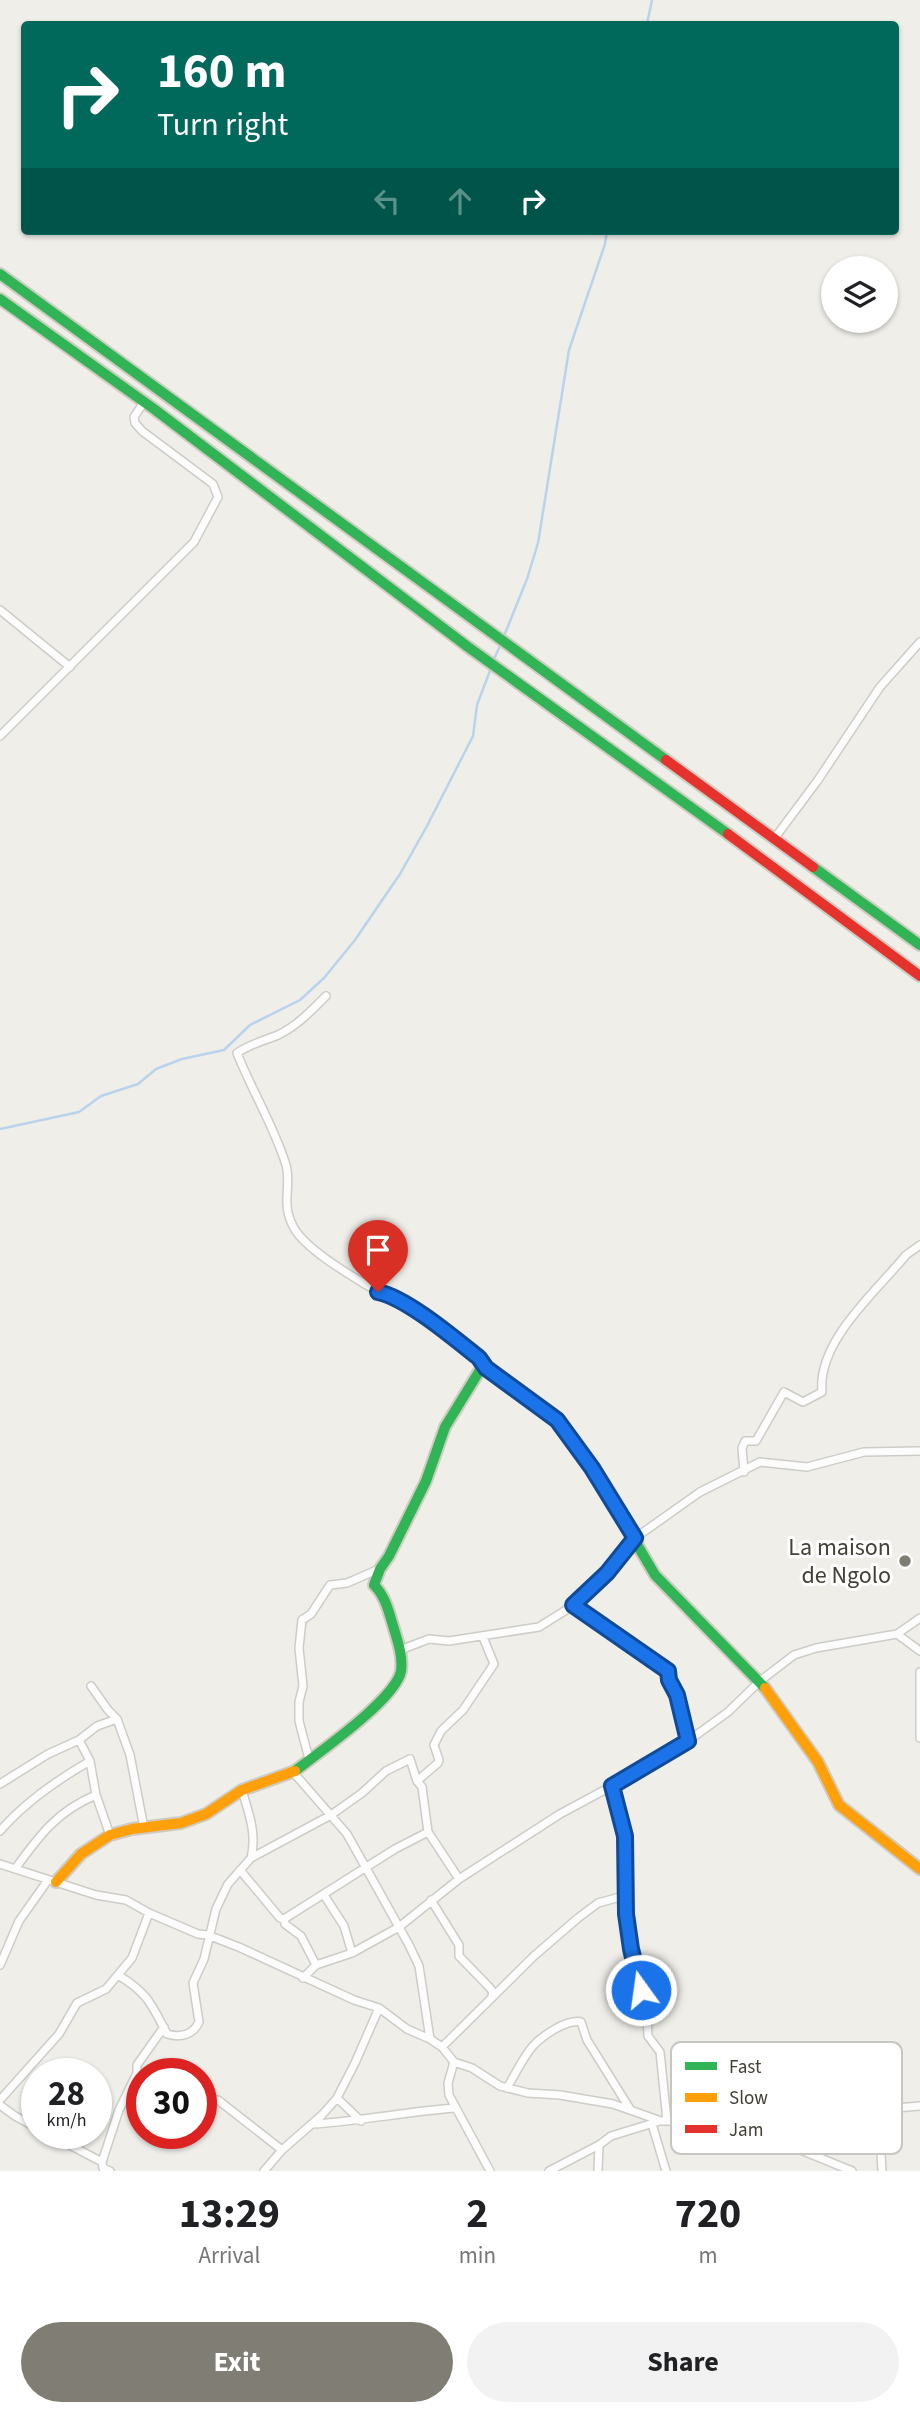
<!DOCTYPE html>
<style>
body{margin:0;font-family:"Source Sans 3",sans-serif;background:#f2f2f2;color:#202124;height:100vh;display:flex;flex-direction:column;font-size:26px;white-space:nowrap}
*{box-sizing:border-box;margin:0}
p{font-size:23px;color:#757577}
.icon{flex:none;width:38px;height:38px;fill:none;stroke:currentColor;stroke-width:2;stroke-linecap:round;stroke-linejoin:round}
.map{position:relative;height:2171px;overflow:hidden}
.details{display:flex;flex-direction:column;background:#fff;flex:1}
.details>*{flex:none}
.hud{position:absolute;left:21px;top:21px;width:878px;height:214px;border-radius:7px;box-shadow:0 2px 5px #0004;background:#00695c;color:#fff;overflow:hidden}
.fabs{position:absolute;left:821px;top:256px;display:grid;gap:14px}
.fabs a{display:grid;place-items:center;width:77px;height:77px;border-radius:50%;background:#fff;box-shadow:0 2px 5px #0004;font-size:35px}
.speed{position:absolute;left:21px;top:2058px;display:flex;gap:14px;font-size:35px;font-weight:700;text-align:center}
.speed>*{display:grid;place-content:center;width:91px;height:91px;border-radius:50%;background:#fff;box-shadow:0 2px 5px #0004;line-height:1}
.speed small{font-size:18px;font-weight:400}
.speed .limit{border:10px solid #d22;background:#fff;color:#111}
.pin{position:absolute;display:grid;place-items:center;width:60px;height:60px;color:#fff;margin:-72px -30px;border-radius:50% 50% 50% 0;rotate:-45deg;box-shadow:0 0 7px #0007}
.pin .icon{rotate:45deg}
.me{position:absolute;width:77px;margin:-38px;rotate:346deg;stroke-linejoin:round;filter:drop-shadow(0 0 5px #0008)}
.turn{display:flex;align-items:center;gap:24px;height:147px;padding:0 21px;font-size:32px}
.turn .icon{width:91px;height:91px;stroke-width:2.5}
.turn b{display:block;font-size:49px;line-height:60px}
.lanes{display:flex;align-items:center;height:66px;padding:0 21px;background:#0003;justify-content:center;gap:35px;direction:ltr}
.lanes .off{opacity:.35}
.eta{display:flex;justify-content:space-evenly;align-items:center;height:119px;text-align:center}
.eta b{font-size:42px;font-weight:700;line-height:49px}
.button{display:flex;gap:14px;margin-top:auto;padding:14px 21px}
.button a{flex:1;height:80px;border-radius:42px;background:#807d75;color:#fff;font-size:28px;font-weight:700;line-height:80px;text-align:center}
.button a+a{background:#f2f2f2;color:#202124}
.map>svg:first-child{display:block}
</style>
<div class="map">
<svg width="920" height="2171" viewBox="0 0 920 2171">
<rect width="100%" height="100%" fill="#efeee9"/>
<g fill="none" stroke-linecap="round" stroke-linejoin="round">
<!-- stream -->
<path stroke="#bad3ec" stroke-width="2.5" d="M647,24L652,0
M504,636L527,579L538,543L569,350L605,244L607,231
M494,659L500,646
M0,1129L79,1112L101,1096L138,1084L156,1069L182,1059L224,1050L250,1025L300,1000L324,978L355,940L400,874L427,826L473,736L477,705L491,668"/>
<!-- street casing -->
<g stroke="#cdccc7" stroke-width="10">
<path id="street" d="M0,610L70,667
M0,736L194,542L218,497L213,484L142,431L135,423L134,417L144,402
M774,839L818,780L880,687L920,642
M326,996C311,1011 297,1026 278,1035C263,1041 250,1044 237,1053C252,1091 274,1126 286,1165C292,1187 280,1203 294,1228C306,1250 355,1278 378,1292C407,1298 455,1339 479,1358L486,1368
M744,1472L742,1448L745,1441H756L784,1392L803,1402L822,1392C817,1341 877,1291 906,1255L920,1245
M574,1605L668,1671L669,1680L677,1695L688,1741
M897,1634L920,1651
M400,1650L429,1639L449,1641L539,1627L574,1605L607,1573L635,1538L700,1492L760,1462L807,1467L864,1452L920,1451
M920,1672V1738
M91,1686L108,1710L117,1719L130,1755L144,1828
M79,1740L90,1761L96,1795L110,1835
M309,1759L299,1721V1702L303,1686L299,1648L302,1620L311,1614L330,1585L347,1583L379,1569
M293,1772L347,1834L409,1945L419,1966L430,2039
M0,1784L48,1754L79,1740L97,1726L117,1719
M613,1786L625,1836L624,1896L631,1949L641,1990L642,2005L647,2016L648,2036L660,2052L667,2121
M242,1790C249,1814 257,1834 251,1858
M0,1831C25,1802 57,1780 90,1761
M0,1864L96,1895L126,1900L149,1913L198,1934L208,1935L241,1948L354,2000L379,2008L407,2029L430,2039L442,2047L454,2062L472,2068L500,2086L528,2093L560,2095L613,2104L661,2121H730L852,2171
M15,1869C39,1836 57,1811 96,1795
M240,1870L280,1918L284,1919L285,1924L301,1936L316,1965
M459,1879L428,1832L422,1787L417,1781L438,1763L439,1760L434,1745L441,1731L463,1710L494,1664L483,1637
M324,1895L344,1926L352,1953
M431,1900L459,1945V1956L490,1988L493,1992L492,1996
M284,1919L395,1849L428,1832
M0,1965L19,1921L48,1880
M118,1975C149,1994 151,2004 167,2034C181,2038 193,2035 199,2022L193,1983L204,1959L216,1909L228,1884L251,1858L331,1815L362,1793L386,1771L410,1759L417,1781
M303,1978L316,1965L352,1953L399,1927L459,1879L560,1814L649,1766L688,1741L728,1712L760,1681L794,1655L816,1648L897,1634L920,1618
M442,2047L534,1956L578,1918L598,1903L624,1896
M454,2062L448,2083L449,2095L490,2171
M507,2088C515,2075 523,2057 533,2046C543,2035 567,2019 581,2022L587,2040L630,2109
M337,2098L361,2121
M0,2100L59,2034L77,2003L106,1989L132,1958L149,1913
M218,2100L282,2150
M0,2105L15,2116L37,2128
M313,2124C360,2121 406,2112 454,2108
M652,2124L666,2171
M47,2133L102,2162L103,2168L110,2171
M102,2162L119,2110L137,2073V2065L164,2027
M264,2171L282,2150L322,2115L337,2098L355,2063L379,2008
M549,2171L599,2145L611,2136L660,2121
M598,2171L599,2145
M882,2171L879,2119L880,2113L896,2108L920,2106"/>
</g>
<!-- fast casing -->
<g stroke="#cecbc0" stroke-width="14">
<path id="fast" d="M0,274L666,760
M0,299L154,409L468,647L728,834
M813,867L920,945
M295,1771C318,1753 396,1699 401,1671C403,1657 398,1642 394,1629C389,1613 386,1597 374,1585L380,1569L389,1556L426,1481L445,1427L480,1370L486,1368L552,1414L592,1468L655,1575L765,1688"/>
</g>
<!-- slow casing -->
<g stroke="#cecbc0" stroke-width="14">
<path id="slow" d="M765,1688L818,1762L839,1805L920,1869
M56,1882L81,1854L110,1835L132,1829L181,1823L206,1814L242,1790L295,1771"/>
</g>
<!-- jam casing -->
<g stroke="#cecbc0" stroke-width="14">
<path id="jam" d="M666,760L813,867
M728,834L920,976"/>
</g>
<!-- street -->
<use href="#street" stroke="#fdfcfc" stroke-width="7"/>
<!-- fast -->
<use href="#fast" stroke="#30b455" stroke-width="10"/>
<!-- slow -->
<use href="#slow" stroke="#ff9f0a" stroke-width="10"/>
<!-- jam -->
<use href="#jam" stroke="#e5322d" stroke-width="10"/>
</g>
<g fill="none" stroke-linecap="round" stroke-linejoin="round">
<!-- route casing -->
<g stroke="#114b97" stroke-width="18">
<path id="route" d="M378,1292C407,1298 455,1339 479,1358L486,1368L557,1420L592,1468L635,1538L607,1573L573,1605L668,1671L669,1680L677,1695L688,1741L612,1786L625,1836L626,1914L631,1949L641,1990"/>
</g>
<!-- route -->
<use href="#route" stroke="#1a73e8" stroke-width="12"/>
</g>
<!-- markers -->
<circle fill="#807d75" stroke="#fff" stroke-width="2.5" cx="905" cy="1561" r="7"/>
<g text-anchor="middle" stroke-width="6" stroke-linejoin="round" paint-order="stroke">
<!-- poi labels -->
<g font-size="24" fill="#454036" stroke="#fff" text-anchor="end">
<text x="891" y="1555">La maison<tspan x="891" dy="28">de Ngolo</tspan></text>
</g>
</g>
<!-- legend -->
<rect x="671" y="2042" width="231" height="112" rx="10" fill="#fff" stroke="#c7c6c3" stroke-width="2"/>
<rect x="685" y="2062" width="32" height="8" fill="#30b455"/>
<rect x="685" y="2093" width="32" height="9" fill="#ff9f0a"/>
<rect x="685" y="2125" width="32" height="8" fill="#e5322d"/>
<g font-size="19" fill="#454036">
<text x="729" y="2073">Fast</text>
<text x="729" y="2104">Slow</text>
<text x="729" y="2136">Jam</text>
</g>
</svg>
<div class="fabs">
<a><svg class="icon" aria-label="layers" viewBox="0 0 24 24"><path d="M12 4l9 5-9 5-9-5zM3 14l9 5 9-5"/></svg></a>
</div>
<div class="speed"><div>28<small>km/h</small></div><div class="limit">30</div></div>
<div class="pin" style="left:378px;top:1292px;background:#d93025"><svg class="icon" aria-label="arrive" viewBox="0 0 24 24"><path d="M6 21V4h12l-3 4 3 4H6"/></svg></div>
<svg class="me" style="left:641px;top:1990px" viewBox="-20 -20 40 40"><circle r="17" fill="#1a73e8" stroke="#fff" stroke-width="3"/><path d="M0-11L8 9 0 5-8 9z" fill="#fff"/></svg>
<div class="hud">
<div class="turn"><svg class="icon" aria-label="right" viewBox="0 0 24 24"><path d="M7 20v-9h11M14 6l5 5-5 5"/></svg><div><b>160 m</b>Turn right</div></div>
<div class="lanes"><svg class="icon off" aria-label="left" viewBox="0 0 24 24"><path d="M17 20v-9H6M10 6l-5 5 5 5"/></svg><svg class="icon off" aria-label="ahead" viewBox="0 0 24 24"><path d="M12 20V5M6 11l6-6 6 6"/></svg><svg class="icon" aria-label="right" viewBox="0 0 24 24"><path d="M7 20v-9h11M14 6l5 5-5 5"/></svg></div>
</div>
</div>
<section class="details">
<div class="eta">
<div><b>13:29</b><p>Arrival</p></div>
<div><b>2</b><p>min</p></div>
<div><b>720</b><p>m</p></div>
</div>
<div class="button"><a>Exit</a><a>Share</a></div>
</section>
